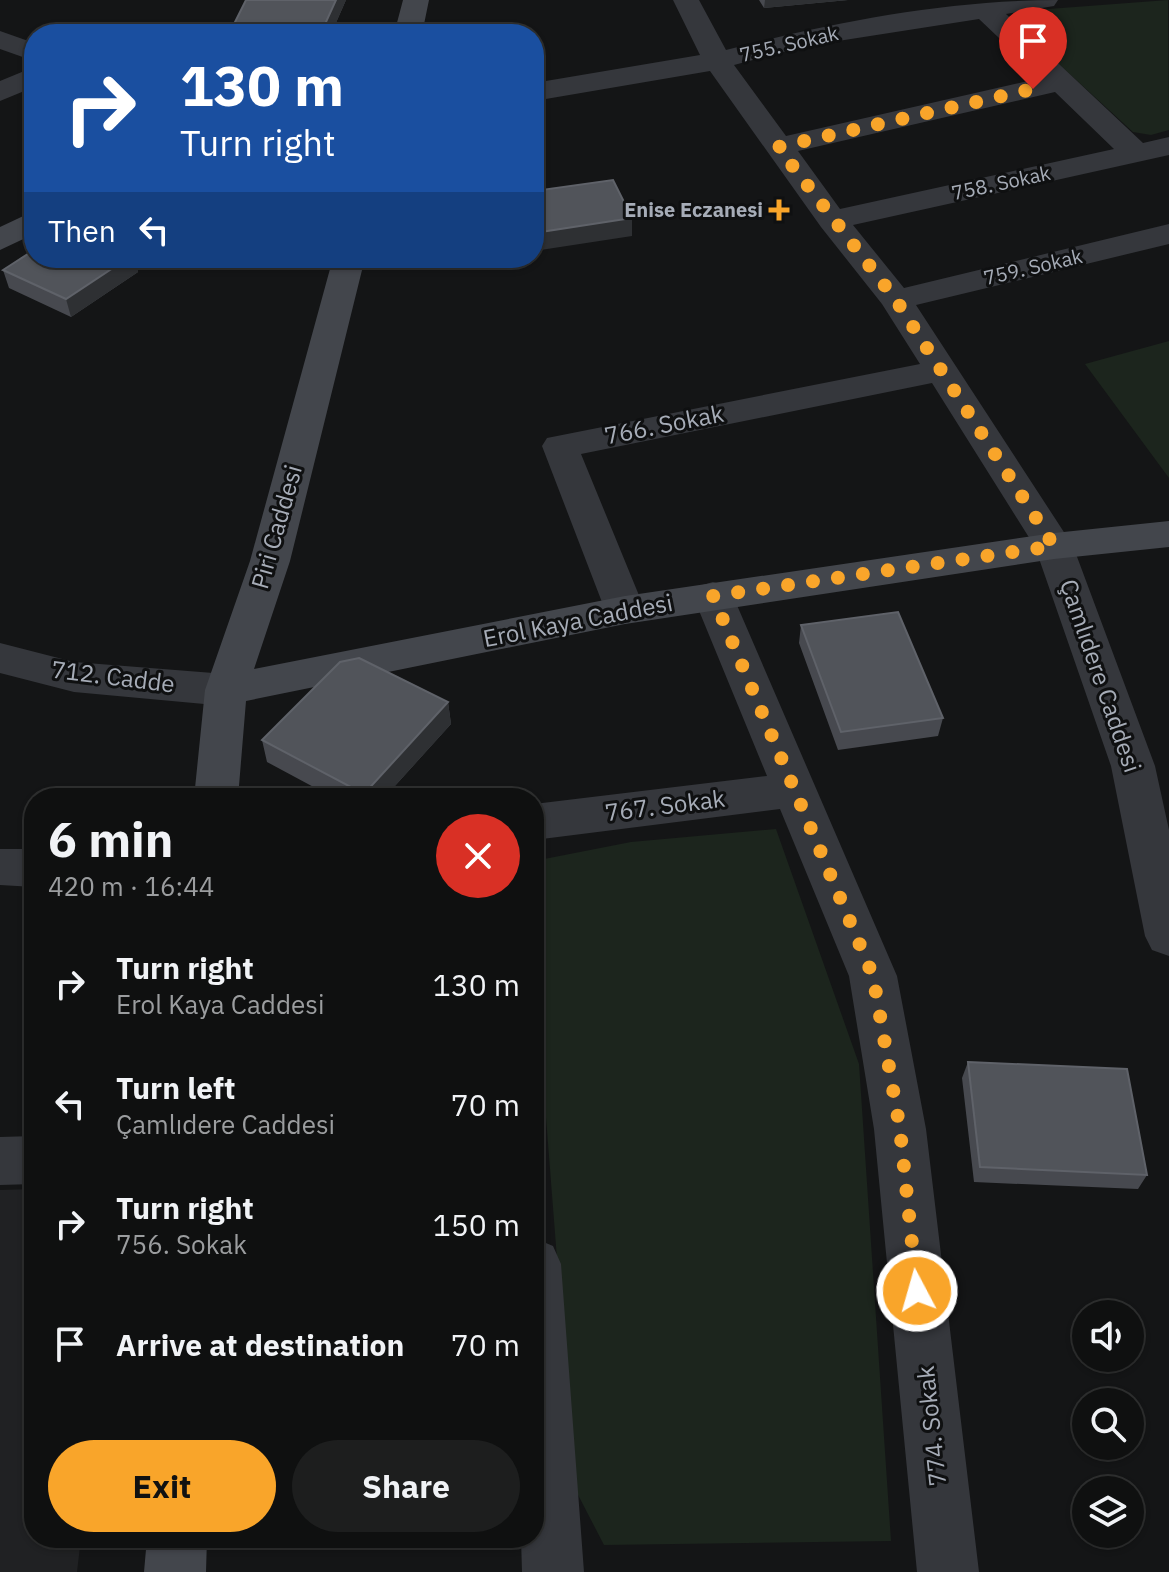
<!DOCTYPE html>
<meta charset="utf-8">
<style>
body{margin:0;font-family:"IBM Plex Sans",sans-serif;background:#1d1e1e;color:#f1f3f6;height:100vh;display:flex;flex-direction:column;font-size:30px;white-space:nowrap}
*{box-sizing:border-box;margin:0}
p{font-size:26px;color:#9b9d9f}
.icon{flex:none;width:44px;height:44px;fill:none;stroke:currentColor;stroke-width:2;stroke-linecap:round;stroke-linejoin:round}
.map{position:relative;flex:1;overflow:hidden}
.details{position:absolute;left:24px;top:788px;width:520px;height:760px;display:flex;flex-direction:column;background:#0f1010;border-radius:32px;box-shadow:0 2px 6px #0004,0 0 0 2px #2f3030}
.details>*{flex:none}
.hud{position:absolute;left:24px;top:24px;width:520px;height:244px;border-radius:32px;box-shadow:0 2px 6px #0004,0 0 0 2px #2f3030;background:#1a4fa0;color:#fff;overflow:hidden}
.tools{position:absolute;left:1072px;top:1300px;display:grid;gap:16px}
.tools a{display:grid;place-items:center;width:72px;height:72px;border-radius:50%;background:#0f1010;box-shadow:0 2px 6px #0004,0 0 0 2px #2f3030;font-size:40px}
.pin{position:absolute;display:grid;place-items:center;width:68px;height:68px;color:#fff;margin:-82px -34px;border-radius:50% 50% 50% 0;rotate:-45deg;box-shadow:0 0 8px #0007}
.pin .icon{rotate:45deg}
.me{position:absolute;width:88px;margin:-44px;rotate:354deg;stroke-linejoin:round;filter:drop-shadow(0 0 6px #0008)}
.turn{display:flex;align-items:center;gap:28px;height:168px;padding:0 24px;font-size:36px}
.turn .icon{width:104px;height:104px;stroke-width:2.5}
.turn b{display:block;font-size:56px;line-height:68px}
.then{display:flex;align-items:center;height:76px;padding:0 24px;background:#0003;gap:16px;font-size:30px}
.round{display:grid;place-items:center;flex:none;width:84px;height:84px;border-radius:42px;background:#1d1e1e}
.headline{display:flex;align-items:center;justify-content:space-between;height:136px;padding:0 24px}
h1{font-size:48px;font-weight:700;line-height:60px}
.button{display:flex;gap:16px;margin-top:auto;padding:16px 24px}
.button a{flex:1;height:92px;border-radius:48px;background:#f9a52a;color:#111;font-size:32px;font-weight:700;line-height:92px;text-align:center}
.button a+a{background:#1d1e1e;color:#f1f3f6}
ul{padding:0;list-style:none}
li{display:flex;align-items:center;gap:24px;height:120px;padding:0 24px}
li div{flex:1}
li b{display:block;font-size:30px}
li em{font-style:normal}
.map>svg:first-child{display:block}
</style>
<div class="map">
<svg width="1169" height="1572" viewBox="0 0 1169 1572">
<rect width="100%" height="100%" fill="#141516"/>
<!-- built -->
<path fill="#202123" d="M34,1189V1538H81L77,1572H0V1190Z"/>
<!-- green -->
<path fill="#1c251d" d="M1168,0L1169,130L1151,135L1133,132L1012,21L1022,11Z
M1169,341V478L1085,364Z
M776,829L859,1064L891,1541L604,1545L575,1489L534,964V861L631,842Z"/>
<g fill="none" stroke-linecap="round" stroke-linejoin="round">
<!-- street -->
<path fill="#35373c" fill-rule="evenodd" d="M673,0H699L726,50C834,22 947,0 1058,0L1054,6L1006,14L1143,143L1169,137V155L853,225L904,288L1169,224V244L916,305L1073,546L1155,766L1169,830V956L1152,950L1145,936L1111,766L1035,547L932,383L581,454L645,610L639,620L625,624L611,620L605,610L542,446L547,438L920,364L882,304L821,227L710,71L534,101V83L700,55ZM979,19L1041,78L786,136L734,65L806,46ZM1055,92L1114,149L840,209L798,151Z
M0,31L34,43V61L0,49Z
M34,67V87L0,101V81Z
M713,582L727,586L733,596L897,976L926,1129L979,1572H917L874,1129L849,976L780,809L534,840V804L767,776L693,596L699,586Z
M0,643L74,662L226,674L241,679L247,690L241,701L226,706L74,692L0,673Z
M0,849H34V887L0,885Z
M34,1136V1184L0,1185V1137Z
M534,1238L553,1246L561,1264L584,1572H522L521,1538H534Z"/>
<!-- secondary -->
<path fill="#43464c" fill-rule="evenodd" d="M403,0H429L422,34H394Z
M34,211V234L0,250V227Z
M333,258H365L290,561L254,669L625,596L1054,533L1169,521V547L1054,559L625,624L246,701L238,798H194L205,690L250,561Z
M147,1538H207L206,1572H144Z"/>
</g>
<!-- wall -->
<path fill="#47494f" d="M346,0L331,34H233L232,28Z
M759,0H848L764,8Z
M34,258H134L138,272L71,317L9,288L3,270Z
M801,625L943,718L938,736L838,750L799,643Z
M448,702L451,724L384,798H334L267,762L262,740Z
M968,1062L1147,1175L1138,1189L974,1182L962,1078Z"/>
<!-- shaded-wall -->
<path fill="#2e3033" d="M336,0H346L331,34H321Z
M765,0H848L764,8Z
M632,218V236L534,251V233Z
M128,258H134L138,272L71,317L66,299Z
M455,258H484L455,262Z
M448,702L451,724L384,798H365L364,794Z"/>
<!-- building -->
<path fill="#51545a" stroke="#5f6269" stroke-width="2" d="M246,0H336L321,33L232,28Z
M613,180L632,218L534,233V191Z
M34,250V258H128L66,299L3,270Z
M898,612L943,718L841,732L801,625Z
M359,658L448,702L364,794L262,740L340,662Z
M968,1062L1127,1069L1147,1175L980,1167Z"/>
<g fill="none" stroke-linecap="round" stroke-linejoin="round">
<!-- route -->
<path stroke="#f9a52a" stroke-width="14" stroke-dasharray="0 25.2" d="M917,1291L900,1129L873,976L713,596L1054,546L896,300L778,147L1033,89"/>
</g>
<!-- markers -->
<path fill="#f9a52a" stroke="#0f1011" stroke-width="3" d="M775 198h8v8h8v8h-8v8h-8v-8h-8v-8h8z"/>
<g text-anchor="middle" stroke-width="6" stroke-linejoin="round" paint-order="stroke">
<!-- far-street labels -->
<g font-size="20" fill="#a6acb7" stroke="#0f1011">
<text transform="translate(789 44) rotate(-13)" y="7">755. Sokak</text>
<text transform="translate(1001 183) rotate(-12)" y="7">758. Sokak</text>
<text transform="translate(1033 267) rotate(-13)" y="7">759. Sokak</text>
</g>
<!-- far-poi labels -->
<g font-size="20" font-weight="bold" fill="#a6acb7" stroke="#0f1011" text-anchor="end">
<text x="763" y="217">Enise Eczanesi</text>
</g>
<!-- street labels -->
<g font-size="24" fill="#a6acb7" stroke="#0f1011">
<text transform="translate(664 425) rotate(-11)" y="8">766. Sokak</text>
<text transform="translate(277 527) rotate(-74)" y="8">Piri Caddesi</text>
<text transform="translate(578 621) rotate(-11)" y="8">Erol Kaya Caddesi</text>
<text transform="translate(1100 676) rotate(71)" y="8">Çamlıdere Caddesi</text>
<text transform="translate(113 677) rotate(7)" y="8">712. Cadde</text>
<text transform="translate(665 806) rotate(-7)" y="8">767. Sokak</text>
<text transform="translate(932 1426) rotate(-96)" y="8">774. Sokak</text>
</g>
</g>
</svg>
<div class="tools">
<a><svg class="icon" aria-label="sound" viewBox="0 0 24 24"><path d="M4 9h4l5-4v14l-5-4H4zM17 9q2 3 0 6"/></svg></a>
<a><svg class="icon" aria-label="search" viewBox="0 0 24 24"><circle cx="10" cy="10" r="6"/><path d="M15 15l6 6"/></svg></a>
<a><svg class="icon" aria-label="layers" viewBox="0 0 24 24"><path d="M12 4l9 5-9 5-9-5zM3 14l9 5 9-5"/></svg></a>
</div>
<div class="pin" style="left:1033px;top:89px;background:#d93025"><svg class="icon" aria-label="arrive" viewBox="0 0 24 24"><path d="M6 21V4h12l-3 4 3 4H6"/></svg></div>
<svg class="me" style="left:917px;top:1291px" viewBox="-20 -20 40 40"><circle r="17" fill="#f9a52a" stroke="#fff" stroke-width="3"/><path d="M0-11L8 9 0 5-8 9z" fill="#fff"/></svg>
<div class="hud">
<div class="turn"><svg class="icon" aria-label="right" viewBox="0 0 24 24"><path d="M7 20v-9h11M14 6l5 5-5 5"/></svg><div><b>130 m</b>Turn right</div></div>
<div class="then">Then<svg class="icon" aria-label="left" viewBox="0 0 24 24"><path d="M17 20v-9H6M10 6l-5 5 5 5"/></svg></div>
</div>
<section class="details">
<div class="headline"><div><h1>6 min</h1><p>420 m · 16:44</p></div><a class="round" style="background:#d93025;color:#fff"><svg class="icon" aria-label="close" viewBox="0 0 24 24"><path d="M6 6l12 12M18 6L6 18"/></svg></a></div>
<ul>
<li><svg class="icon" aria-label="right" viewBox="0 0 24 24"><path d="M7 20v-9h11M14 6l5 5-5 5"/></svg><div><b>Turn right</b><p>Erol Kaya Caddesi</p></div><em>130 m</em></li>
<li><svg class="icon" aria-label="left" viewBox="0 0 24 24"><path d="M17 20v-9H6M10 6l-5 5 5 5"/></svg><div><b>Turn left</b><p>Çamlıdere Caddesi</p></div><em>70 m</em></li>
<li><svg class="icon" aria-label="right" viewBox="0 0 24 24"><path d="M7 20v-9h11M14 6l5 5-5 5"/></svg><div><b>Turn right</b><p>756. Sokak</p></div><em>150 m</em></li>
<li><svg class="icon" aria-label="arrive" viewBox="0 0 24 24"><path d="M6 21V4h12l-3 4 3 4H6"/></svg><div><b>Arrive at destination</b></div><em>70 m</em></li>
</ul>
<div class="button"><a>Exit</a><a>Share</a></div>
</section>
</div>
